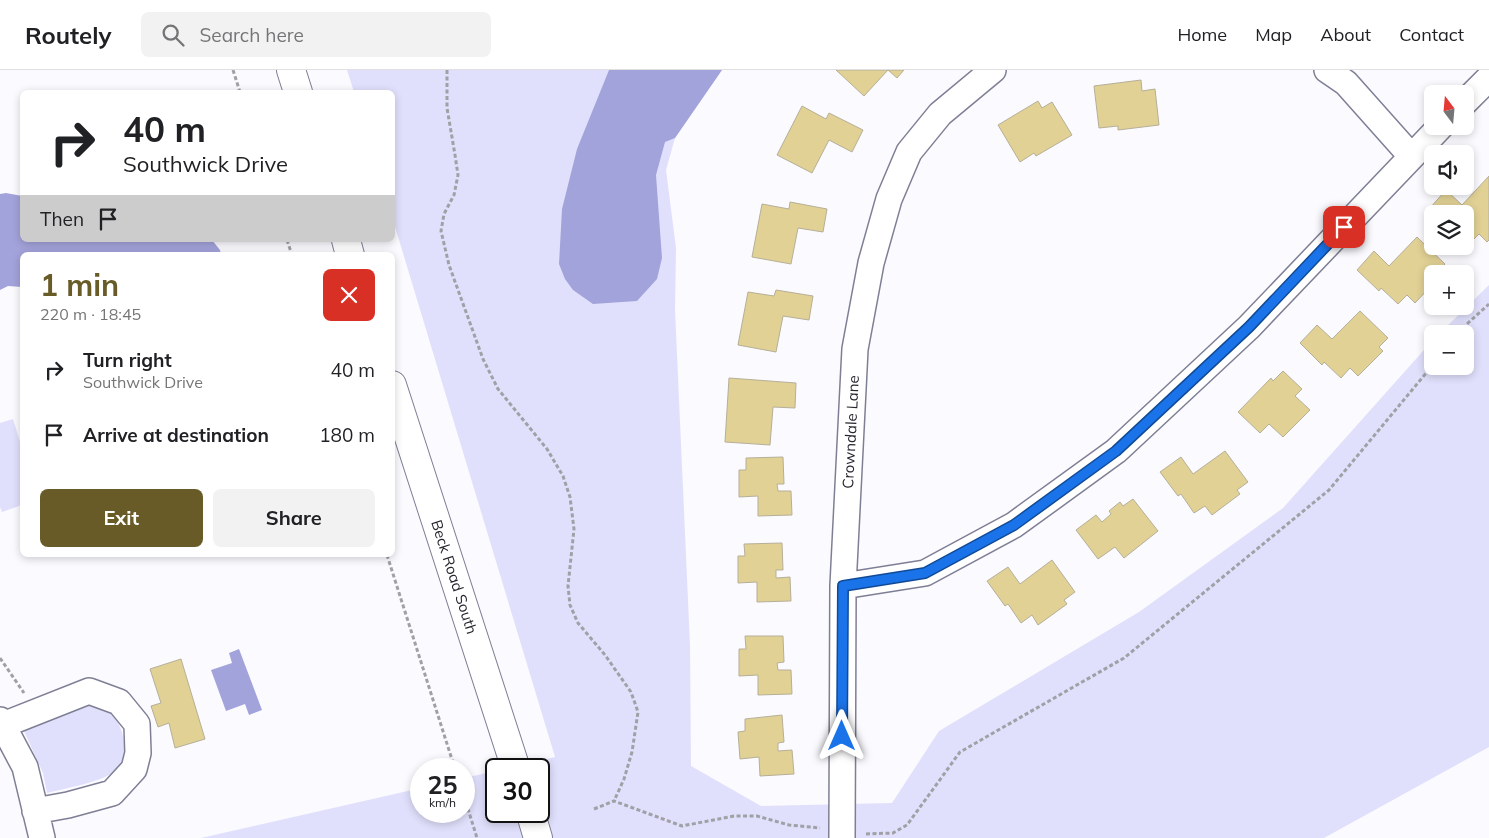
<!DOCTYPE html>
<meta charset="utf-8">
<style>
body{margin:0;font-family:Mulish,sans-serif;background:#f2f2f2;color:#202124;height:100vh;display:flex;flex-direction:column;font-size:19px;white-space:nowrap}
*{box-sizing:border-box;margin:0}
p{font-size:16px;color:#757577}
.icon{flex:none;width:28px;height:28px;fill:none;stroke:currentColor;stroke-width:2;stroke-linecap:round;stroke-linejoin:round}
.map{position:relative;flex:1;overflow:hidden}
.panel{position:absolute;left:20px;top:182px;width:375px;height:305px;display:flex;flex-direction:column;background:#fff;border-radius:8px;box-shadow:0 2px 8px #0003}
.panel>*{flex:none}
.hud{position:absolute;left:20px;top:20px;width:375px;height:152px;border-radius:8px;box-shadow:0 2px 8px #0003;background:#fff;color:#202124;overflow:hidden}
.needle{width:32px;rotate:344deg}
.fabs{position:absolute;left:1424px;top:15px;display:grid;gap:10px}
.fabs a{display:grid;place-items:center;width:50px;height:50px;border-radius:8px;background:#fff;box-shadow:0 2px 8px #0003;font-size:25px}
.speed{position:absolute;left:410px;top:688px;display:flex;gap:10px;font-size:25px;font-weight:700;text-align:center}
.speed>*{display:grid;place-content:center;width:65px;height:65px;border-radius:50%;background:#fff;box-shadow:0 2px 8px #0003;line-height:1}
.speed small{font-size:12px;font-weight:400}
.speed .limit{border:2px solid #111;border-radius:8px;background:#fff;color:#111}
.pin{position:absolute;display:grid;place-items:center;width:42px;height:42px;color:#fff;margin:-21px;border-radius:10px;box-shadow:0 2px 8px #0006}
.me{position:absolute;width:55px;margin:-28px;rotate:0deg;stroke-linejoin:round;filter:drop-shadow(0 0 4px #0008)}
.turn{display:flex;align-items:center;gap:18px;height:105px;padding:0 20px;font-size:22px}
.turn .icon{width:65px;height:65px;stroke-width:2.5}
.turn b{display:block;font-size:35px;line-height:42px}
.then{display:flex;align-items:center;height:48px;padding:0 20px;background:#0003;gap:10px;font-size:19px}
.round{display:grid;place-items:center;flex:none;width:52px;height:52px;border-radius:8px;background:#f2f2f2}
.headline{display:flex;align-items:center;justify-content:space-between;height:85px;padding:0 20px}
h1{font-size:30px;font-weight:700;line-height:38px;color:#695b28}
.cta{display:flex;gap:10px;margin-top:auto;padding:10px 20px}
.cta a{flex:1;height:58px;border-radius:8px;background:#695b28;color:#fff;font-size:20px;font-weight:700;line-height:58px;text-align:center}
.cta a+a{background:#f2f2f2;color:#202124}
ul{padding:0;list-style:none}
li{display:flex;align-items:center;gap:15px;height:65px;padding:0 20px}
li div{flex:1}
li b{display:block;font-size:19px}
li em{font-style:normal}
header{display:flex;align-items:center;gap:30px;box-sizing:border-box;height:70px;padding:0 25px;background:#fff;border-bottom:1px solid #e0e0e0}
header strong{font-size:24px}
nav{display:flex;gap:28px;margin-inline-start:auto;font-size:18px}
.search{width:350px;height:45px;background:#f2f2f2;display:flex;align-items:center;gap:12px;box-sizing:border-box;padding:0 18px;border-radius:8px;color:#757577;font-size:19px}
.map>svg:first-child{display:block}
</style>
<header>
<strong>Routely</strong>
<div class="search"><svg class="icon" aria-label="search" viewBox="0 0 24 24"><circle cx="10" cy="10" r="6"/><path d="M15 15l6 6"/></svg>Search here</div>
<nav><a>Home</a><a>Map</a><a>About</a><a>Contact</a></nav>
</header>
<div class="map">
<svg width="1489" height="768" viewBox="0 0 1489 768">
<rect width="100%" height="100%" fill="#fafaff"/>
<!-- green -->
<path fill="#e0e0fc" d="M347,0H722L675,68L666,100L676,178L675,240L690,575L691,696L761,736L892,733L939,661L1139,542L1283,438L1432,271V296H1465V264H1439L1489,215V677L1324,768H201L421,718V741H464V708L496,701V741H539V699H505L555,687L393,150L392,22H354Z
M13,349L22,378V435L2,442L0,437V353Z
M79,636C84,636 93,634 98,636C122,642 133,682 116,700C106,711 63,719 47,723L43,703L24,661Z"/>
<!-- water -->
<path fill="#a3a3db" d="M609,0H722L675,68L665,72L656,105L662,188L657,209L637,231L593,234L573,220L565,209L559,194L562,139L577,79Z
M6,123L22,126V170H212L220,180L221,185H22V217L8,216L0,220V124Z
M239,579L262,640L249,645L245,634L226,641L211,600L232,593L229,583Z"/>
<!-- building -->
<path fill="#e1d195" stroke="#b6af98" d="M836,0H888L864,26Z
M888,0H904L897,8Z
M1141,10L1142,21L1155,19L1159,55L1118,60V56L1099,58L1094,16Z
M1038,31L1042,38L1052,32L1072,65L1036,86L1034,83L1020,92L998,55Z
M802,36L826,49L829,43L863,60L852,82L829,70L812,103L777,85Z
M1489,106V170L1487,172L1479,164L1470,173L1465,168V144H1434L1429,139L1446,120L1462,135Z
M790,132L827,139L823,162L798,158L791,194L752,187L762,134L789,139Z
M1417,167L1445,194L1436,204H1432V215L1415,233L1407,225L1398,234L1381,218L1379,221L1357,200L1374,181L1389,196Z
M776,220L813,226L809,250L783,246L776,282L738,275L748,222L774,226Z
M1360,241L1388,268L1379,277L1383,281L1358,306L1350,298L1341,308L1324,292L1322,295L1300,273L1317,255L1332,269Z
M1283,301L1302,319L1295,326L1310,340L1283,367L1269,354L1260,363L1238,342L1271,308L1273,311Z
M729,308L796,313L795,338L773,337L770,375L725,372Z
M1225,381L1248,412L1237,420L1240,424L1212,445L1205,436L1194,443L1181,424L1178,426L1160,402L1181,387L1193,404Z
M783,387L784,414H777L778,421H791L792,445L758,446V426L739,427V400H746V388Z
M1133,429L1158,461L1124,488L1115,477L1098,489L1076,460L1096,445L1102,452L1111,444L1109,441L1120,432L1123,436Z
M782,473L783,500H776V508L790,507L791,531L757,532V512L738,513V486H745L744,474Z
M1052,490L1075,522L1064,530L1067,534L1038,555L1032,545L1021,553L1008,534L1005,536L987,511L1008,497L1020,514Z
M745,566H783L784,592L777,593L778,600H791L792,624L758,625V605L739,606V579H746Z
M181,589L205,669L175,678L169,653L158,657L151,636L161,633L150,599Z
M782,645L784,672L778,673V681L792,680L794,704L760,706L759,687L740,689L738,662L745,661V649Z"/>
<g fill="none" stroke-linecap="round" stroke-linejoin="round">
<!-- minor casing -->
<g stroke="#7e7f95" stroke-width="28">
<path id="minor" d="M1327,0L1346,13L1411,86
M1465,32L1489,8
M843,516L925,503L1014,455L1116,381L1249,257L1441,56
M0,650L25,697L42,768
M3,655L89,621L119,632L137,654L138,683L134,699L112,723L68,735L35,741
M842,768L843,516L855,279L871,193L889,129L909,82L940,44L993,0"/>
</g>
<!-- major casing -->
<g stroke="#7e7f95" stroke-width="30">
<path id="major" d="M291,0L298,22
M346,170L350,185
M392,315L516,699
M530,741L538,768"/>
</g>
<!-- path -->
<path stroke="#a0a0a7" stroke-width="3" stroke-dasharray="4 2.5" stroke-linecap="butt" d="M233,0L240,22
M447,0V38L455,85L458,105L454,125L444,144L441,161L449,195L483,289L498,319L547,379L563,406L570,427L574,459L568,516L570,535L578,553L605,585L631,622L638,642L632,682L624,709L614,731
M287,170L292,185
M1459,264L1468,253L1489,234
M387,485L455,699
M0,588L24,623
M464,726L477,768
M594,739L614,731L682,756L734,746H757L789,755L820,758
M866,764L893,763L907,755L960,682L1124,588L1329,420L1432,296"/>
<!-- minor -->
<use href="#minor" stroke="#fff" stroke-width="25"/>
<!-- major -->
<use href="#major" stroke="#fff" stroke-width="28"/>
</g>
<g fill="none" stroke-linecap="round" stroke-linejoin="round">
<!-- route casing -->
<g stroke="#114b97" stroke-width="12">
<path id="route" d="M842,666L843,516L925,503L1014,455L1116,381L1249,257L1344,157"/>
</g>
<!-- route -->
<use href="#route" stroke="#1a73e8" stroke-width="9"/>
</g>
<g text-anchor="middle" stroke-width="5" stroke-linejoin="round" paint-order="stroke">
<!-- street labels -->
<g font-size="15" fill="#26262f" stroke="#fff">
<text transform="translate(851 362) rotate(-87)" y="5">Crowndale Lane</text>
<text transform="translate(454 507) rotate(72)" y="5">Beck Road South</text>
</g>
</g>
</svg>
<div class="fabs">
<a><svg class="needle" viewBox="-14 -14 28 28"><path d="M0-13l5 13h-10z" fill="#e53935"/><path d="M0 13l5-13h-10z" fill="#757577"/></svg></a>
<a><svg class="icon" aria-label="sound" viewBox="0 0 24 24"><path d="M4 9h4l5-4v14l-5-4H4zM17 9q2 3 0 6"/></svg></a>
<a><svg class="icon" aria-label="layers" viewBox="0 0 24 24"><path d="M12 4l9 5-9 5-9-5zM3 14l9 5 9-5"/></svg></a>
<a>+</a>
<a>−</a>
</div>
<div class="speed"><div>25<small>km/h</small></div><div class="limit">30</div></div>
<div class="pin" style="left:1344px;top:157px;background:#d93025"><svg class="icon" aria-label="arrive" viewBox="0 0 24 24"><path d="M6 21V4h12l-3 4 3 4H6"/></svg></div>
<svg class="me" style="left:842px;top:666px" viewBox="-20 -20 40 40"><path d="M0-17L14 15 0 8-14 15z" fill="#1a73e8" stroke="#fff" stroke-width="4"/></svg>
<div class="hud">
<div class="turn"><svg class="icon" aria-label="right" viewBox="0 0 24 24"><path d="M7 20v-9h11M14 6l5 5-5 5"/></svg><div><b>40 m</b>Southwick Drive</div></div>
<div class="then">Then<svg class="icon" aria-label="arrive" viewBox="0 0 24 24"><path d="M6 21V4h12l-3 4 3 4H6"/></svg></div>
</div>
<section class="panel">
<div class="headline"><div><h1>1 min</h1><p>220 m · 18:45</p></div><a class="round" style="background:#d93025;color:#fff"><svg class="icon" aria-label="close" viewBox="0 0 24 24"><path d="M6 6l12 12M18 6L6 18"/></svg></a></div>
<ul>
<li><svg class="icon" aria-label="right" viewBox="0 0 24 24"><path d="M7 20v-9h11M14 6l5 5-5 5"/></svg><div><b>Turn right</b><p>Southwick Drive</p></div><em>40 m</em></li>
<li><svg class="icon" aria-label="arrive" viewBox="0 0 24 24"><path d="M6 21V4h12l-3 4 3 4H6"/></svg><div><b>Arrive at destination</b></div><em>180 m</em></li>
</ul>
<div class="cta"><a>Exit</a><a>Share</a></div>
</section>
</div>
